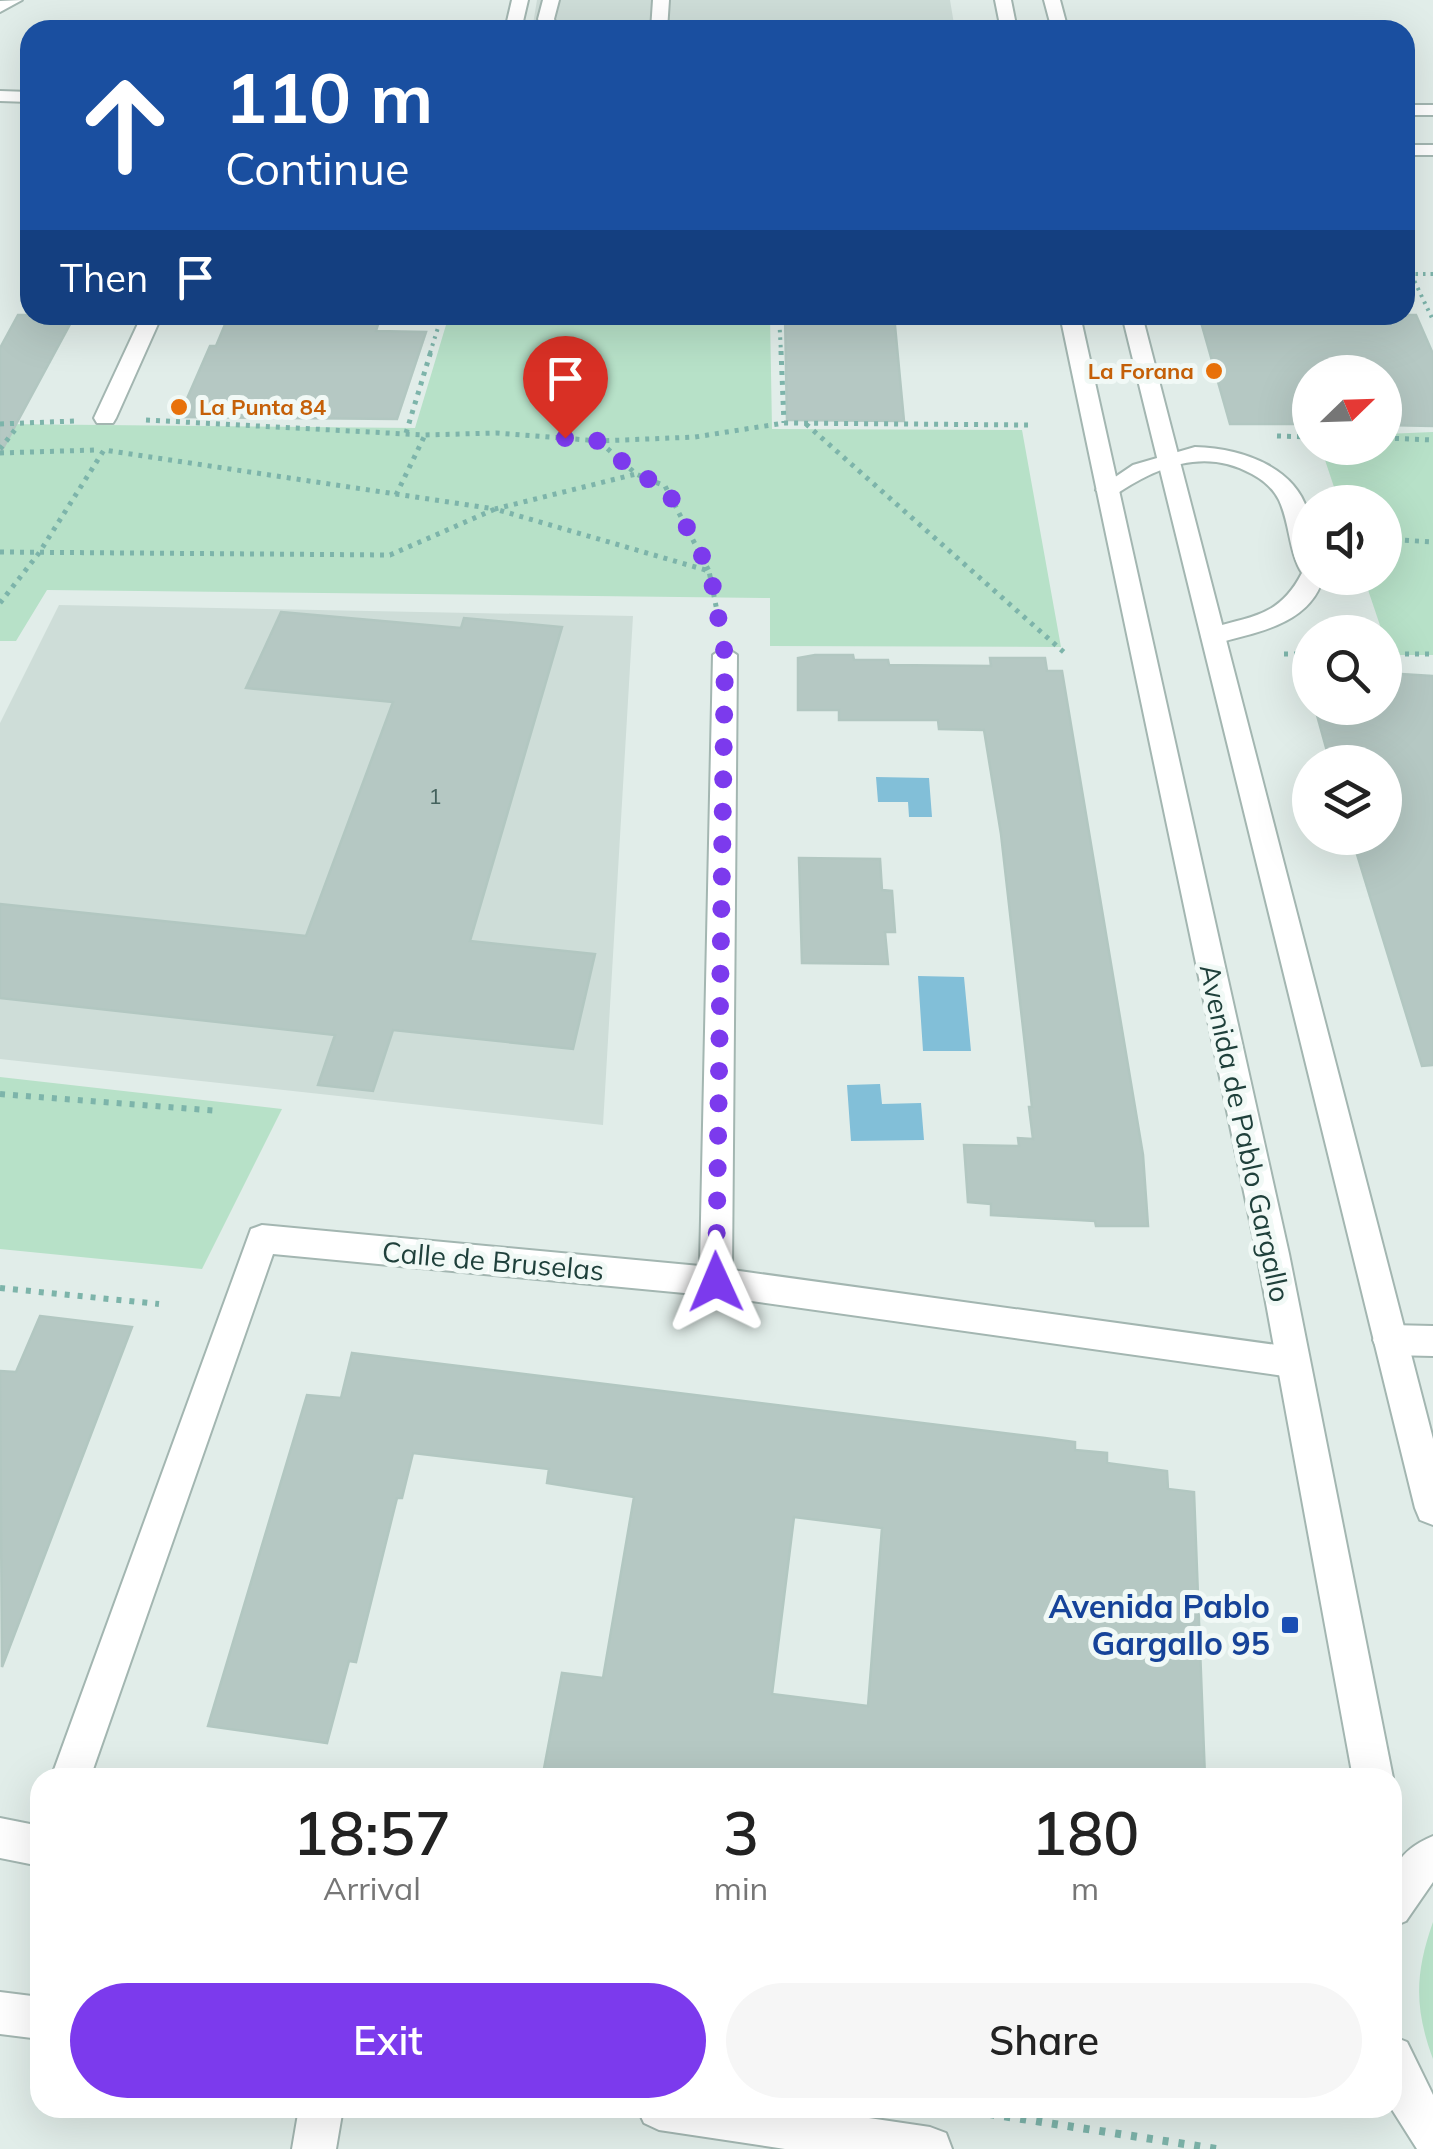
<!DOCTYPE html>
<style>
body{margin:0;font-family:Mulish,sans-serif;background:#f6f6f6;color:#222;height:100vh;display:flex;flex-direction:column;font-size:38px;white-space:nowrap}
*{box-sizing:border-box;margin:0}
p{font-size:32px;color:#767676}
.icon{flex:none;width:55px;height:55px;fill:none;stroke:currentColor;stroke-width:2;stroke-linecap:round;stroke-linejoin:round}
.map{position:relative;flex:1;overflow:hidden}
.panel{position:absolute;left:30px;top:1768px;width:1372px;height:350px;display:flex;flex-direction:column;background:#fff;border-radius:30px;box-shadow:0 10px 40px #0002}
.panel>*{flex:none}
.banner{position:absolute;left:20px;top:20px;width:1395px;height:305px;border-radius:30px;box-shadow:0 10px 40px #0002;background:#1a4fa0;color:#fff;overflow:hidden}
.needle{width:65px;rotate:67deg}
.buttons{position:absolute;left:1292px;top:355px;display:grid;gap:20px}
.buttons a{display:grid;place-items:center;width:110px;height:110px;border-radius:50%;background:#fff;box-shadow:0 10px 40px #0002;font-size:50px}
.pin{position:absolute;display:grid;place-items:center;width:85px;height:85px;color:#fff;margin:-102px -42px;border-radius:50% 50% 50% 0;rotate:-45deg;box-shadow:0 0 10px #0007}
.pin .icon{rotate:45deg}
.me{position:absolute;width:110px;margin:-55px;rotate:359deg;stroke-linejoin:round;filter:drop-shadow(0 0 8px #0008)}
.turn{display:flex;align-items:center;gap:35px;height:210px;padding:0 40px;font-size:45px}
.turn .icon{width:130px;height:130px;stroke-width:2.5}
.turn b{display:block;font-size:70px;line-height:85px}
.then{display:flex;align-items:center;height:95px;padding:0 40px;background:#0003;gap:20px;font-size:38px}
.eta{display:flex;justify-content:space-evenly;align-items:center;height:170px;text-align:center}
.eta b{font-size:60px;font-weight:600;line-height:70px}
.cta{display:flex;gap:20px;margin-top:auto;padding:20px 40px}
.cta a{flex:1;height:115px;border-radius:60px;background:#7c3aed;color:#fff;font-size:40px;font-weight:600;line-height:115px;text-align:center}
.cta a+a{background:#f6f6f6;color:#222}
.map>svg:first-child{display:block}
</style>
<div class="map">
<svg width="1433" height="2149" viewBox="0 0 1433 2149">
<rect width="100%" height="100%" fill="#e1ede9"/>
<!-- built -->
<path fill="#ceddd8" d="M537,0H950L955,30H532Z
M59,605L633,616L603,1125L0,1059V723Z"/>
<!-- green -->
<path fill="#b7e1c8" d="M449,315H770L772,429L1022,430L1061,647L770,646V598L47,590L16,641H0V424L415,428Z
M1433,432V655H1390L1364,578H1385V502H1339L1321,448H1385V434Z
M0,1077L282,1109L202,1269L0,1249Z
M1433,1922V2059C1414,2008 1415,1973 1433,1922Z"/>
<!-- water -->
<path fill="#82bfd8" d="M876,777L929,778L932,817H909L908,802H878Z
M918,976L964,977L971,1051H923Z
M880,1084L882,1104L921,1103L924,1140L851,1141L847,1085Z"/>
<!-- building -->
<path fill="#b5c8c3" stroke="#b2c7c1" stroke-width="2.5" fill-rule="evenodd" d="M18,315H75L0,454V348Z
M229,315H381L376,331L426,332L397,419L179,417L210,346H216Z
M785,315H894L904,421L787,420Z
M1199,315H1416L1433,354V426L1385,425V372H1310V424H1230Z
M281,612L461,628L464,618L562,627L470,941L595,954L573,1049L393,1030L373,1091L318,1085L335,1035L0,998V904L306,936L393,702L246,688Z
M815,655H853L854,660H888L889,665L991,666L990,658H1045L1047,671H1062L1143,1155L1148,1226H1096L1095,1221L991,1215V1204L968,1202L964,1145L1019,1146L1018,1138L1033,1139L1029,1107H1032L1001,834L984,730L939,729L938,720H839V710H798V658Z
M1385,673L1433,676V1065L1422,1066L1352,838H1385V762H1330L1315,708H1385Z
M799,858L880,859L882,890L892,891L895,932H885L888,964L802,963Z
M40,1316L132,1327L2,1667L0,1371L16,1372Z
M352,1353L1045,1438L1075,1442V1450L1107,1453V1463L1167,1471L1168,1489L1194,1492L1205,1778H570L543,1774L562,1673L603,1678L634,1497L547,1483L549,1469L413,1453L402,1498H397L356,1662L349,1661L327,1743L208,1726L307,1395L341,1398ZM794,1517L882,1528L868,1706L772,1694Z"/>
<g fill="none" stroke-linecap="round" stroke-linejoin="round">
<!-- service casing -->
<g stroke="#a3b6b1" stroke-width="4">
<path id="service" d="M543,0H559L554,19L558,30H542L538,19Z
M653,0H669L667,30H651Z"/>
</g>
<!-- minor casing -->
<g stroke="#a3b6b1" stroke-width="4">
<path id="minor" d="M22,0L0,12V1Z
M512,0H528L521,30H505Z
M0,91L30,92V102L0,101Z
M1405,105H1433V115H1405Z
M1405,145H1433V155H1405Z
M142,315H162L116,418L113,423H97L94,418Z
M1195,447C1242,448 1302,468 1310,522C1313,540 1310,560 1310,578H1323C1310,625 1254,633 1213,644L1204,642L1201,636L1204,630C1250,616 1279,618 1302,573C1289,553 1290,523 1279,500C1273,488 1263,480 1252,474C1204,447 1156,467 1115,495L1107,497L1096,490L1133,465Z
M725,647L737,655L732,1270L1291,1347L1303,1351L1308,1362L1303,1373L1291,1377L716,1296L273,1254L90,1778H51L251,1229L262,1225L700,1266L713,655Z
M1390,1325L1433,1326V1356L1390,1355L1378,1351L1373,1340L1378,1329Z
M299,2108H343L336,2149H292Z"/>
</g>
<!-- tertiary casing -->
<g stroke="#a3b6b1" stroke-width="4">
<path id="tertiary" d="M995,0H1011L1017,30H1001Z
M1044,0H1060L1068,30H1052Z
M1060,315H1080L1289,1254L1393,1778H1353L1257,1254Z
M1122,315H1142L1433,1439V1525L1420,1520L1415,1508Z
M0,1818L40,1826V1866L0,1858Z
M1433,1836V1882L1406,1921L1392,1927C1392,1882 1385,1856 1433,1836Z
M0,1992L40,1997V2039L0,2034Z
M1392,2036L1407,2042L1433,2095V2149H1417L1391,2108Z
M637,2108H801L930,2127L946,2133L952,2149H785L659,2130L644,2123Z"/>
</g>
<!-- path-far3 -->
<path stroke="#7db4aa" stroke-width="4" stroke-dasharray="2.5 5" stroke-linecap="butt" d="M1433,274H1411L1433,320
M779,315L781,353
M430,353L442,315"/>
<!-- path-far2 -->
<path stroke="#7db4aa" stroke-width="5" stroke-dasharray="4 6" stroke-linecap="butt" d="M781,351L784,423
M146,420L425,435L496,433L600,441L695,437L784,423L1028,425
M0,424L74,421
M806,424L1067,655
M406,433L431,351
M1277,436L1310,437
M1385,438L1433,440
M600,442L636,474L665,486L709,571
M0,449L18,426
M0,453L94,450
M396,495L425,435
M1385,539L1433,542
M0,552L390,555L495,509L709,571L720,626
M0,603L39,553L104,450L495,509L636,474
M1284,654H1310
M1385,654H1433"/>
<!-- path-far1 -->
<path stroke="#7db4aa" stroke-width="6" stroke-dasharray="5 8" stroke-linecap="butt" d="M0,1094L219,1111
M0,1288L159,1304"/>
<!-- path -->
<path stroke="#7db4aa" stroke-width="8" stroke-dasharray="6 10" stroke-linecap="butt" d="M957,2109L1217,2149"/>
<!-- service -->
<use href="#service" fill="#fff" fill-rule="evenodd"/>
<!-- minor -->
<use href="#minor" fill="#fff" fill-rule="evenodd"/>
<!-- tertiary -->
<use href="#tertiary" fill="#fff" fill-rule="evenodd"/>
</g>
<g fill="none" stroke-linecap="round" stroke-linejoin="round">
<!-- route -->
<path stroke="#7c3aed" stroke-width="18" stroke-dasharray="0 32.4" d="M565,438L600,441L636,474L665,486L710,571L725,655L716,1282"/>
</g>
<!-- markers -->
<g fill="#e8710a" stroke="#f1f9f6" stroke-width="4">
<circle cx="1214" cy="371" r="10"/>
<circle cx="179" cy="407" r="10"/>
</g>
<rect fill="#1a4fb4" stroke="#f1f9f6" stroke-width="4" x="1280" y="1615" width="20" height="20" rx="5"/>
<g text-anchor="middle" stroke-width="10" stroke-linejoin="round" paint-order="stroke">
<!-- far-food labels -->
<g font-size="22" font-weight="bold" fill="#c56008" stroke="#f1f9f6" text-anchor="end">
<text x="1194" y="379">La Forana</text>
<text x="199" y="415" text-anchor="start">La Punta 84</text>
</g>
<!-- number labels -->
<g font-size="22" fill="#44625d">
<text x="435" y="804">1</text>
</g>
<!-- street labels -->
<g font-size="28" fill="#1f403b" stroke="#f1f9f6">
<text transform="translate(1245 1133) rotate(78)" y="10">Avenida de Pablo Gargallo</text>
<text transform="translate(493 1261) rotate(5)" y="10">Calle de Bruselas</text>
</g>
<!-- near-transit labels -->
<g font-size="32" font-weight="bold" fill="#164399" stroke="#f1f9f6" text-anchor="end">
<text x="1270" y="1618">Avenida Pablo<tspan x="1270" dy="37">Gargallo 95</tspan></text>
</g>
</g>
</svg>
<div class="buttons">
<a><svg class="needle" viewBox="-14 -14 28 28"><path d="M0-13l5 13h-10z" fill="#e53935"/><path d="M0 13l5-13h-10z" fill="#767676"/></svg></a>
<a><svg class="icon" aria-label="sound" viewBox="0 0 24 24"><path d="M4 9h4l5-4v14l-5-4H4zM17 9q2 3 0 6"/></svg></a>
<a><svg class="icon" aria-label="search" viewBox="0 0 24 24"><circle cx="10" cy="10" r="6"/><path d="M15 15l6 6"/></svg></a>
<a><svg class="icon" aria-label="layers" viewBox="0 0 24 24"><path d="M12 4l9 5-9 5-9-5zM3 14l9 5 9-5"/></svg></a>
</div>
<div class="pin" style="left:565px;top:438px;background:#d93025"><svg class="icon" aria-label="arrive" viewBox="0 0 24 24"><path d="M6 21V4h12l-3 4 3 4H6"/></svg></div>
<svg class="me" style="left:716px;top:1282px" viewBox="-20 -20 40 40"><path d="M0-17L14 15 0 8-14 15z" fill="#7c3aed" stroke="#fff" stroke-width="4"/></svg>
<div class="banner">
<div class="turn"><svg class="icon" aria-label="ahead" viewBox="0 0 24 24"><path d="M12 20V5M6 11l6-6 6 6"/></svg><div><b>110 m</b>Continue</div></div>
<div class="then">Then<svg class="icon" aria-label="arrive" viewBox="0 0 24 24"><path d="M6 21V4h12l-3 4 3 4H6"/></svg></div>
</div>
<section class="panel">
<div class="eta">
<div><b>18:57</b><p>Arrival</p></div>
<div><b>3</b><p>min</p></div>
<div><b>180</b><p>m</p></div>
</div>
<div class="cta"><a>Exit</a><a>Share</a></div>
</section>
</div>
